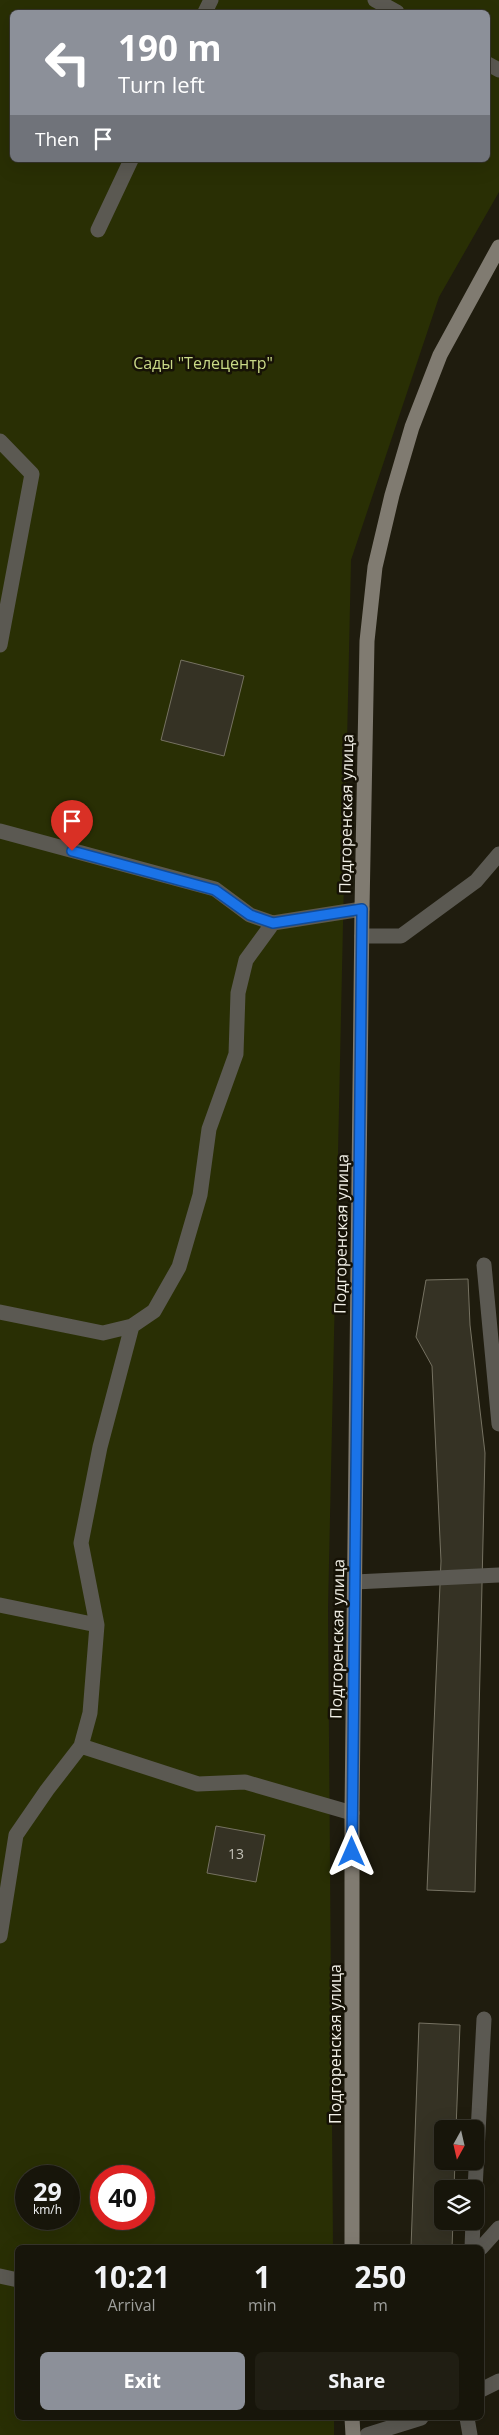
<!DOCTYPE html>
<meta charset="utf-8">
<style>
body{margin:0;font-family:"Open Sans",sans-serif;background:#201e13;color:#f1f3f6;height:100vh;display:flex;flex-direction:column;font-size:19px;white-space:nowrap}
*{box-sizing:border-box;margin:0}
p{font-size:16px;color:#9e9f9c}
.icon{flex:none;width:28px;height:28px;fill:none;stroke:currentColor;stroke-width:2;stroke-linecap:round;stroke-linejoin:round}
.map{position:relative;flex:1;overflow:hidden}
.drawer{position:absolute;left:15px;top:2245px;width:469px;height:175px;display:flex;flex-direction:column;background:#17150a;border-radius:8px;box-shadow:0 5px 20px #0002,0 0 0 1px #36342b}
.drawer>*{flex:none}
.hud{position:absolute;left:10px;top:10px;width:480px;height:152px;border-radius:8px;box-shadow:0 5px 20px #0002,0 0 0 1px #36342b;background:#8c9099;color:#fff;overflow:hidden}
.needle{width:32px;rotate:188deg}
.buttons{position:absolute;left:434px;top:2120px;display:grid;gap:10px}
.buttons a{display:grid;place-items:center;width:50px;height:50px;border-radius:8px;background:#17150a;box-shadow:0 5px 20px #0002,0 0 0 1px #36342b;font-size:25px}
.speed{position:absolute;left:15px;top:2165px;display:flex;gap:10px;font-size:25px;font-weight:700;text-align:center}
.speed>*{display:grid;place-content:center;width:65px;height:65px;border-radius:50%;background:#17150a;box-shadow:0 5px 20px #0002,0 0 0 1px #36342b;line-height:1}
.speed small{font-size:12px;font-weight:400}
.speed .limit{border:8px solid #d22;background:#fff;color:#111}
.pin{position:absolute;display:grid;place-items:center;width:42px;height:42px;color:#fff;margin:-51px -21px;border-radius:50% 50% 50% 0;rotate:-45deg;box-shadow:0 0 5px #0007}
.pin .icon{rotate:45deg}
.me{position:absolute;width:55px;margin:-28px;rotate:0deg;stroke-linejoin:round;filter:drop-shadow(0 0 4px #0008)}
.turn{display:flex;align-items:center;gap:18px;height:105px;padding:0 25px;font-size:22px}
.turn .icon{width:65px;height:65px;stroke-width:2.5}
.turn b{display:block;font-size:35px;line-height:42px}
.then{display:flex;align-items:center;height:48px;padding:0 25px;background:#0003;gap:10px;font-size:19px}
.eta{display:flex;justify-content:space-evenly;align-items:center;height:85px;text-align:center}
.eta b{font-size:30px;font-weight:700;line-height:35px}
.primary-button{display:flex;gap:10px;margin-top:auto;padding:10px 25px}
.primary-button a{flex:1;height:58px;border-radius:8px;background:#8c9099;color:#fff;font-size:20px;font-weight:700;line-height:58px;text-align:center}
.primary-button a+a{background:#201e13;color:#f1f3f6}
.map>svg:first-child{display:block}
</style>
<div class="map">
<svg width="499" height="2435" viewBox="0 0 499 2435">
<rect width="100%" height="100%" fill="#1f1c0e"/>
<!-- green -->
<path fill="#292f04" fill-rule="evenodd" d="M0,0H499V192L439,297L351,560L328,1609L333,2247L18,2248V2418H334V2435H0ZM12,12H488V160H12ZM26,2176H69V2219H26ZM101,2176H144V2219H101Z"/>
<!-- building -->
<path fill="#353224" stroke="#767262" d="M181,660L244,676L224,756L161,740Z
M468,1279L470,1325L485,1453L475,1892L427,1890L441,1561L432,1366L416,1337L426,1280Z
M216,1826L265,1835L256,1882L207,1873Z
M419,2023L460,2025L456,2129H442V2161H455L454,2189H442V2221H453L452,2248H411Z"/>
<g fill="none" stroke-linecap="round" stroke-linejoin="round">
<!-- lane -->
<path stroke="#5b5952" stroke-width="15" d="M375,0L397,12
M205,12L211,0
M488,64L499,70
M98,230L131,160
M0,441L32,474L0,645
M0,831L215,889L250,915L273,923L362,909
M362,936H401L476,881L499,854
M484,1265L499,1424
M0,1312L103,1333L132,1326L154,1311L179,1267L200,1195L209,1129L236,1054L238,993L246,960L273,923
M355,1582L499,1575
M0,1605L97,1625
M81,1746L198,1784L245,1782L352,1813
M0,1936L16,1835L47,1790L81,1746L90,1713L97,1625L81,1543L100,1447L132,1326
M481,2248L499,2228
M0,2276L18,2280"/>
<!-- street -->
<path stroke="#5b5952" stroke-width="15" d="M475,2189L484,2019
M472,2248L473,2221
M481,2390L499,2381
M467,2418L470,2435
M367,2435L421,2418"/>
<!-- secondary -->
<path stroke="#807b71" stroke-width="15" d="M352,2248V1813L362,909L367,641L375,567L392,495L412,427L440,355L499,247
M352,2418L353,2435"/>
</g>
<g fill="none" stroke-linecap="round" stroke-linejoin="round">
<!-- route casing -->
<g stroke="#114b97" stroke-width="12">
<path id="route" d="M72,851L215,890L250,915L273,923L362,909L352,1852"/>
</g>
<!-- route -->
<use href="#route" stroke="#1a73e8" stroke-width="9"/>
</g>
<g text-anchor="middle" stroke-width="5" stroke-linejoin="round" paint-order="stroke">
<!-- number labels -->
<g font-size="14" fill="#c2c0b6">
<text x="236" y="1859">13</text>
</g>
<!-- park labels -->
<g font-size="16" fill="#c9d987" stroke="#161206">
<text x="203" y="369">Сады "Телецентр"</text>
</g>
<!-- street labels -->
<g font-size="16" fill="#f1efe6" stroke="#161206">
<text transform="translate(346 814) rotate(-89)" y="6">Подгоренская улица</text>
<text transform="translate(341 1234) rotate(-89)" y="6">Подгоренская улица</text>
<text transform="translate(337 1639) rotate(-89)" y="6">Подгоренская улица</text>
<text transform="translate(335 2044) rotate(-90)" y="6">Подгоренская улица</text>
</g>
</g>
</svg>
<div class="buttons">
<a><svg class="needle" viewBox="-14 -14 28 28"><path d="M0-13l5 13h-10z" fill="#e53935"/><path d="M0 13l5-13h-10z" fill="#9e9f9c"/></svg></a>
<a><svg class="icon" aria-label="layers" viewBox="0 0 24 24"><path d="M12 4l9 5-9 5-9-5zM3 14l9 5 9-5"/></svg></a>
</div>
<div class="speed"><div>29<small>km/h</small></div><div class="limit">40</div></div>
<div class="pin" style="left:72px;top:851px;background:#d93025"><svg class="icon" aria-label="arrive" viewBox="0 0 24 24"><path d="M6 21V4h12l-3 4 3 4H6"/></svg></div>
<svg class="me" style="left:352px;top:1852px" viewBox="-20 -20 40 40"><path d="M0-17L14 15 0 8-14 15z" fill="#1a73e8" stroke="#fff" stroke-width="4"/></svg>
<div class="hud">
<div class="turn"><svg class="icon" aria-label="left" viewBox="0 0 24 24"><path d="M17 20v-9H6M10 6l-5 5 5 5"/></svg><div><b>190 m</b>Turn left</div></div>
<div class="then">Then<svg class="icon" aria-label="arrive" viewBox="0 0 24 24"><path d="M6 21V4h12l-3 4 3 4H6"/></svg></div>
</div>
<section class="drawer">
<div class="eta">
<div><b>10:21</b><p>Arrival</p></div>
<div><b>1</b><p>min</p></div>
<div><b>250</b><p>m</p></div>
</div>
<div class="primary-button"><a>Exit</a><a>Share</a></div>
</section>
</div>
